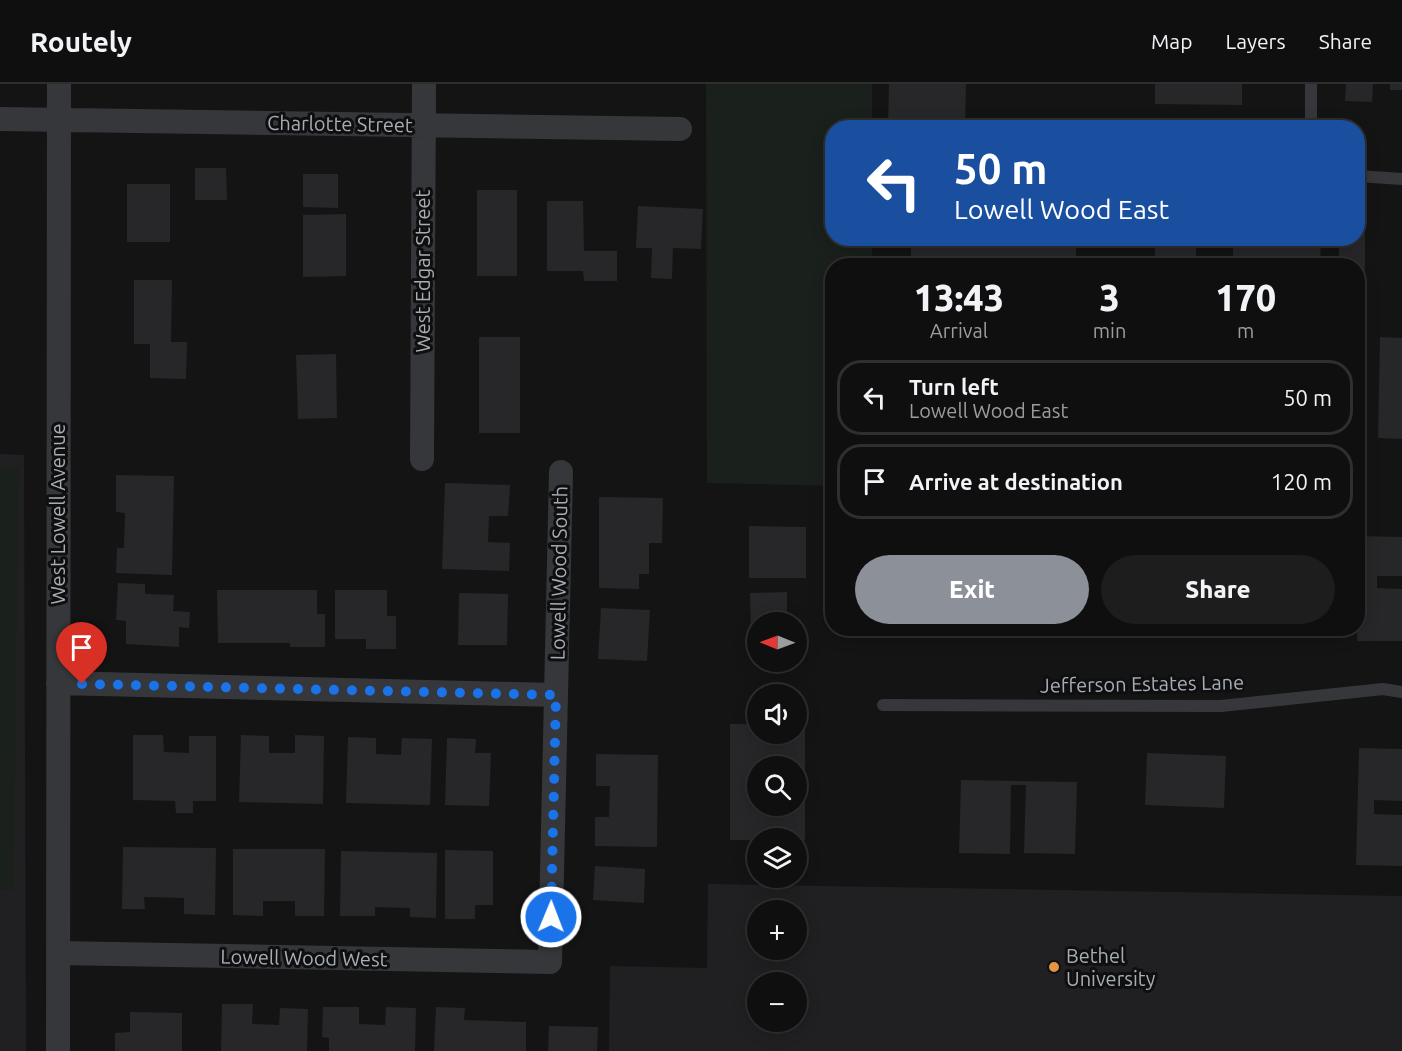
<!DOCTYPE html>
<meta charset="utf-8">
<style>
body{margin:0;font-family:Ubuntu,sans-serif;background:#1d1d1e;color:#f1f3f6;height:100vh;display:flex;flex-direction:column;font-size:22px;white-space:nowrap}
*{box-sizing:border-box;margin:0}
p{font-size:20px;color:#9b9c9f}
.icon{flex:none;width:33px;height:33px;fill:none;stroke:currentColor;stroke-width:2;stroke-linecap:round;stroke-linejoin:round}
.map{position:relative;flex:1;overflow:hidden}
.details{position:absolute;left:825px;top:174px;width:540px;height:378px;display:flex;flex-direction:column;background:#0f0f10;border-radius:24px;box-shadow:0 3px 15px #0003,0 0 0 2px #2f2f30}
.details>*{flex:none}
.hud{position:absolute;left:825px;top:36px;width:540px;height:126px;border-radius:24px;box-shadow:0 3px 15px #0003,0 0 0 2px #2f2f30;background:#1a4fa0;color:#fff;overflow:hidden}
.needle{width:39px;rotate:271deg}
.buttons{position:absolute;left:747px;top:528px;display:grid;gap:12px}
.buttons a{display:grid;place-items:center;width:60px;height:60px;border-radius:50%;background:#0f0f10;box-shadow:0 3px 15px #0003,0 0 0 2px #2f2f30;font-size:30px}
.pin{position:absolute;display:grid;place-items:center;width:51px;height:51px;color:#fff;margin:-62px -26px;border-radius:50% 50% 50% 0;rotate:-45deg;box-shadow:0 0 6px #0007}
.pin .icon{rotate:45deg}
.me{position:absolute;width:66px;margin:-33px;rotate:1deg;stroke-linejoin:round;filter:drop-shadow(0 0 4px #0008)}
.turn{display:flex;align-items:center;gap:21px;height:126px;padding:0 30px;font-size:27px}
.turn .icon{width:78px;height:78px;stroke-width:2.5}
.turn b{display:block;font-size:42px;line-height:51px}
.eta{display:flex;justify-content:space-evenly;align-items:center;height:102px;text-align:center}
.eta b{font-size:36px;font-weight:800;line-height:42px}
.action{display:flex;gap:12px;margin-top:auto;padding:12px 30px}
.action a{flex:1;height:69px;border-radius:36px;background:#8c9099;color:#fff;font-size:24px;font-weight:800;line-height:69px;text-align:center}
.action a+a{background:#1d1d1e;color:#f1f3f6}
ul{padding:0;list-style:none}
li{display:flex;align-items:center;gap:18px;height:75px;margin:0 12px 9px;padding:0 18px;border:3px solid #2f2f30;border-radius:24px}
li div{flex:1}
li b{display:block;font-size:22px}
li em{font-style:normal}
header{display:flex;align-items:center;gap:36px;box-sizing:border-box;height:84px;padding:0 30px;background:#0f0f10;border-bottom:2px solid #2f2f30}
header strong{font-size:28px}
nav{display:flex;gap:33px;margin-inline-start:auto;font-size:21px}
.map>svg:first-child{display:block}
</style>
<header>
<strong>Routely</strong>
<nav><a>Map</a><a>Layers</a><a>Share</a></nav>
</header>
<div class="map">
<svg width="1402" height="967" viewBox="0 0 1402 967">
<rect width="100%" height="100%" fill="#141415"/>
<!-- built -->
<path fill="#202022" fill-rule="evenodd" d="M0,370L24,371L26,967H0Z
M708,800L1402,812V967H609L610,882L707,884ZM758,826H796V866H758ZM758,898H796V938H758Z"/>
<!-- green -->
<path fill="#1a201b" d="M706,0H872V43L832,44V154L872,155V181L832,182V402L707,399Z
M0,383H19L13,806H0Z"/>
<!-- building -->
<path fill="#272729" fill-rule="evenodd" d="M889,0H966L965,44H888Z
M1155,0H1242V21L1155,20Z
M1346,0H1373L1372,18L1345,17Z
M1390,0H1402V6H1390Z
M195,84H226L227,116H195Z
M303,90H338V124L303,123Z
M127,100H170V158H127Z
M477,106H517V192H477Z
M547,117H583L584,167H617V197H584L583,187H547Z
M638,122L703,125L701,165L673,164L672,195L651,194L652,164H636Z
M346,130V192L303,193V131Z
M1358,135H1365V230H1358V182H1339V154H1358Z
M911,154H1076V182H911Z
M1155,154H1196V182H1155Z
M1233,156L1321,158L1320,182H1233Z
M134,196H172L171,258H187L186,295L150,294V260H134Z
M479,253H520V349H479Z
M1380,253L1402,254V355L1378,354Z
M336,270L337,334L298,335L296,271Z
M116,391L174,392L172,491L116,489L117,464H124L125,429L116,428Z
M445,399L510,401L508,432H489L488,458L510,459L509,487L442,485Z
M599,413L663,414L662,459H649V490H639V505L599,504Z
M749,442L806,443V494H749Z
M1358,452L1402,453V492H1377V504L1402,505V557H1357Z
M118,499L145,500V510L174,511L173,527L190,528L189,544L179,543V563L126,560V537L116,536Z
M217,506H317V530H325V563H290V559H218Z
M335,506H387V532H396V565H366V555H335Z
M787,508V538H758V561H751L750,509Z
M459,509L508,510L507,561H458Z
M601,524L650,526L647,577L598,575Z
M730,640H758V650H796V640H805V756H730ZM758,682H796V722H758Z
M133,651H163L164,668L189,669V652H216V717H193V729H176L175,717L133,716Z
M241,651L269,652V669H295V651L324,652L323,720L239,718Z
M348,653L376,654V670L401,671L402,654L432,655L430,721L346,719Z
M447,654L476,655L475,669H491L489,722L445,721Z
M1359,664L1402,665V717L1374,716V730L1402,731V782L1356,781Z
M1147,669L1226,672L1224,724L1145,721Z
M596,670L658,671L657,763L595,762V733H609L610,702H596Z
M961,696L1077,698L1075,770L1024,769L1026,701H1011L1010,770L959,769Z
M123,763L216,764L215,831L184,830V814L144,813L145,825H122Z
M233,765H325L324,832H295V817H263V832L233,831Z
M445,766L493,767V821H475V835H445Z
M341,767L437,769L436,834L410,833V824L375,823V832H340Z
M595,782L645,785L644,819L593,816Z
M222,920H253L252,940L279,941L280,924L308,925L307,967H221Z
M323,923H359V940L385,941L386,923L416,924L415,967H329V954L322,953Z
M436,923L465,924L464,936L526,938V967H434Z
M130,928L182,929V967H115V949L130,948Z
M549,942L598,943L597,967H548Z"/>
<g fill="none" stroke-linecap="round" stroke-linejoin="round">
<!-- lane -->
<path stroke="#35373a" stroke-width="12" d="M1311,44V0
M1358,92L1402,95
M883,621L1221,622L1383,605L1402,608"/>
<!-- street -->
<path stroke="#35373a" stroke-width="24" d="M0,35L680,45
M422,375L424,0
M58,599L556,611
M58,869L550,878L561,388
M58,967L59,0"/>
</g>
<g fill="none" stroke-linecap="round" stroke-linejoin="round">
<!-- route -->
<path stroke="#1a73e8" stroke-width="10" stroke-dasharray="0 18" d="M82,600L556,611L551,833"/>
</g>
<!-- markers -->
<circle fill="#e19741" stroke="#0f0f10" stroke-width="2" cx="1054" cy="883" r="6"/>
<g text-anchor="middle" stroke-width="6" stroke-linejoin="round" paint-order="stroke">
<!-- street labels -->
<g font-size="20" fill="#a7adb4" stroke="#0f0f10">
<text transform="translate(340 40) rotate(1)" y="7">Charlotte Street</text>
<text transform="translate(423 187) rotate(-90)" y="7">West Edgar Street</text>
<text transform="translate(58 430) rotate(-90)" y="7">West Lowell Avenue</text>
<text transform="translate(559 489) rotate(-89)" y="7">Lowell Wood South</text>
<text transform="translate(1142 600) rotate(-1)" y="7">Jefferson Estates Lane</text>
<text transform="translate(304 874) rotate(1)" y="7">Lowell Wood West</text>
</g>
<!-- poi labels -->
<g font-size="20" fill="#a7adb4" stroke="#0f0f10" text-anchor="start">
<text x="1066" y="879">Bethel<tspan x="1066" dy="23">University</tspan></text>
</g>
</g>
</svg>
<div class="buttons">
<a><svg class="needle" viewBox="-14 -14 28 28"><path d="M0-13l5 13h-10z" fill="#e53935"/><path d="M0 13l5-13h-10z" fill="#9b9c9f"/></svg></a>
<a><svg class="icon" aria-label="sound" viewBox="0 0 24 24"><path d="M4 9h4l5-4v14l-5-4H4zM17 9q2 3 0 6"/></svg></a>
<a><svg class="icon" aria-label="search" viewBox="0 0 24 24"><circle cx="10" cy="10" r="6"/><path d="M15 15l6 6"/></svg></a>
<a><svg class="icon" aria-label="layers" viewBox="0 0 24 24"><path d="M12 4l9 5-9 5-9-5zM3 14l9 5 9-5"/></svg></a>
<a>+</a>
<a>−</a>
</div>
<div class="pin" style="left:82px;top:600px;background:#d93025"><svg class="icon" aria-label="arrive" viewBox="0 0 24 24"><path d="M6 21V4h12l-3 4 3 4H6"/></svg></div>
<svg class="me" style="left:551px;top:833px" viewBox="-20 -20 40 40"><circle r="17" fill="#1a73e8" stroke="#fff" stroke-width="3"/><path d="M0-11L8 9 0 5-8 9z" fill="#fff"/></svg>
<div class="hud">
<div class="turn"><svg class="icon" aria-label="left" viewBox="0 0 24 24"><path d="M17 20v-9H6M10 6l-5 5 5 5"/></svg><div><b>50 m</b>Lowell Wood East</div></div>
</div>
<section class="details">
<div class="eta">
<div><b>13:43</b><p>Arrival</p></div>
<div><b>3</b><p>min</p></div>
<div><b>170</b><p>m</p></div>
</div>
<ul>
<li><svg class="icon" aria-label="left" viewBox="0 0 24 24"><path d="M17 20v-9H6M10 6l-5 5 5 5"/></svg><div><b>Turn left</b><p>Lowell Wood East</p></div><em>50 m</em></li>
<li><svg class="icon" aria-label="arrive" viewBox="0 0 24 24"><path d="M6 21V4h12l-3 4 3 4H6"/></svg><div><b>Arrive at destination</b></div><em>120 m</em></li>
</ul>
<div class="action"><a>Exit</a><a>Share</a></div>
</section>
</div>
